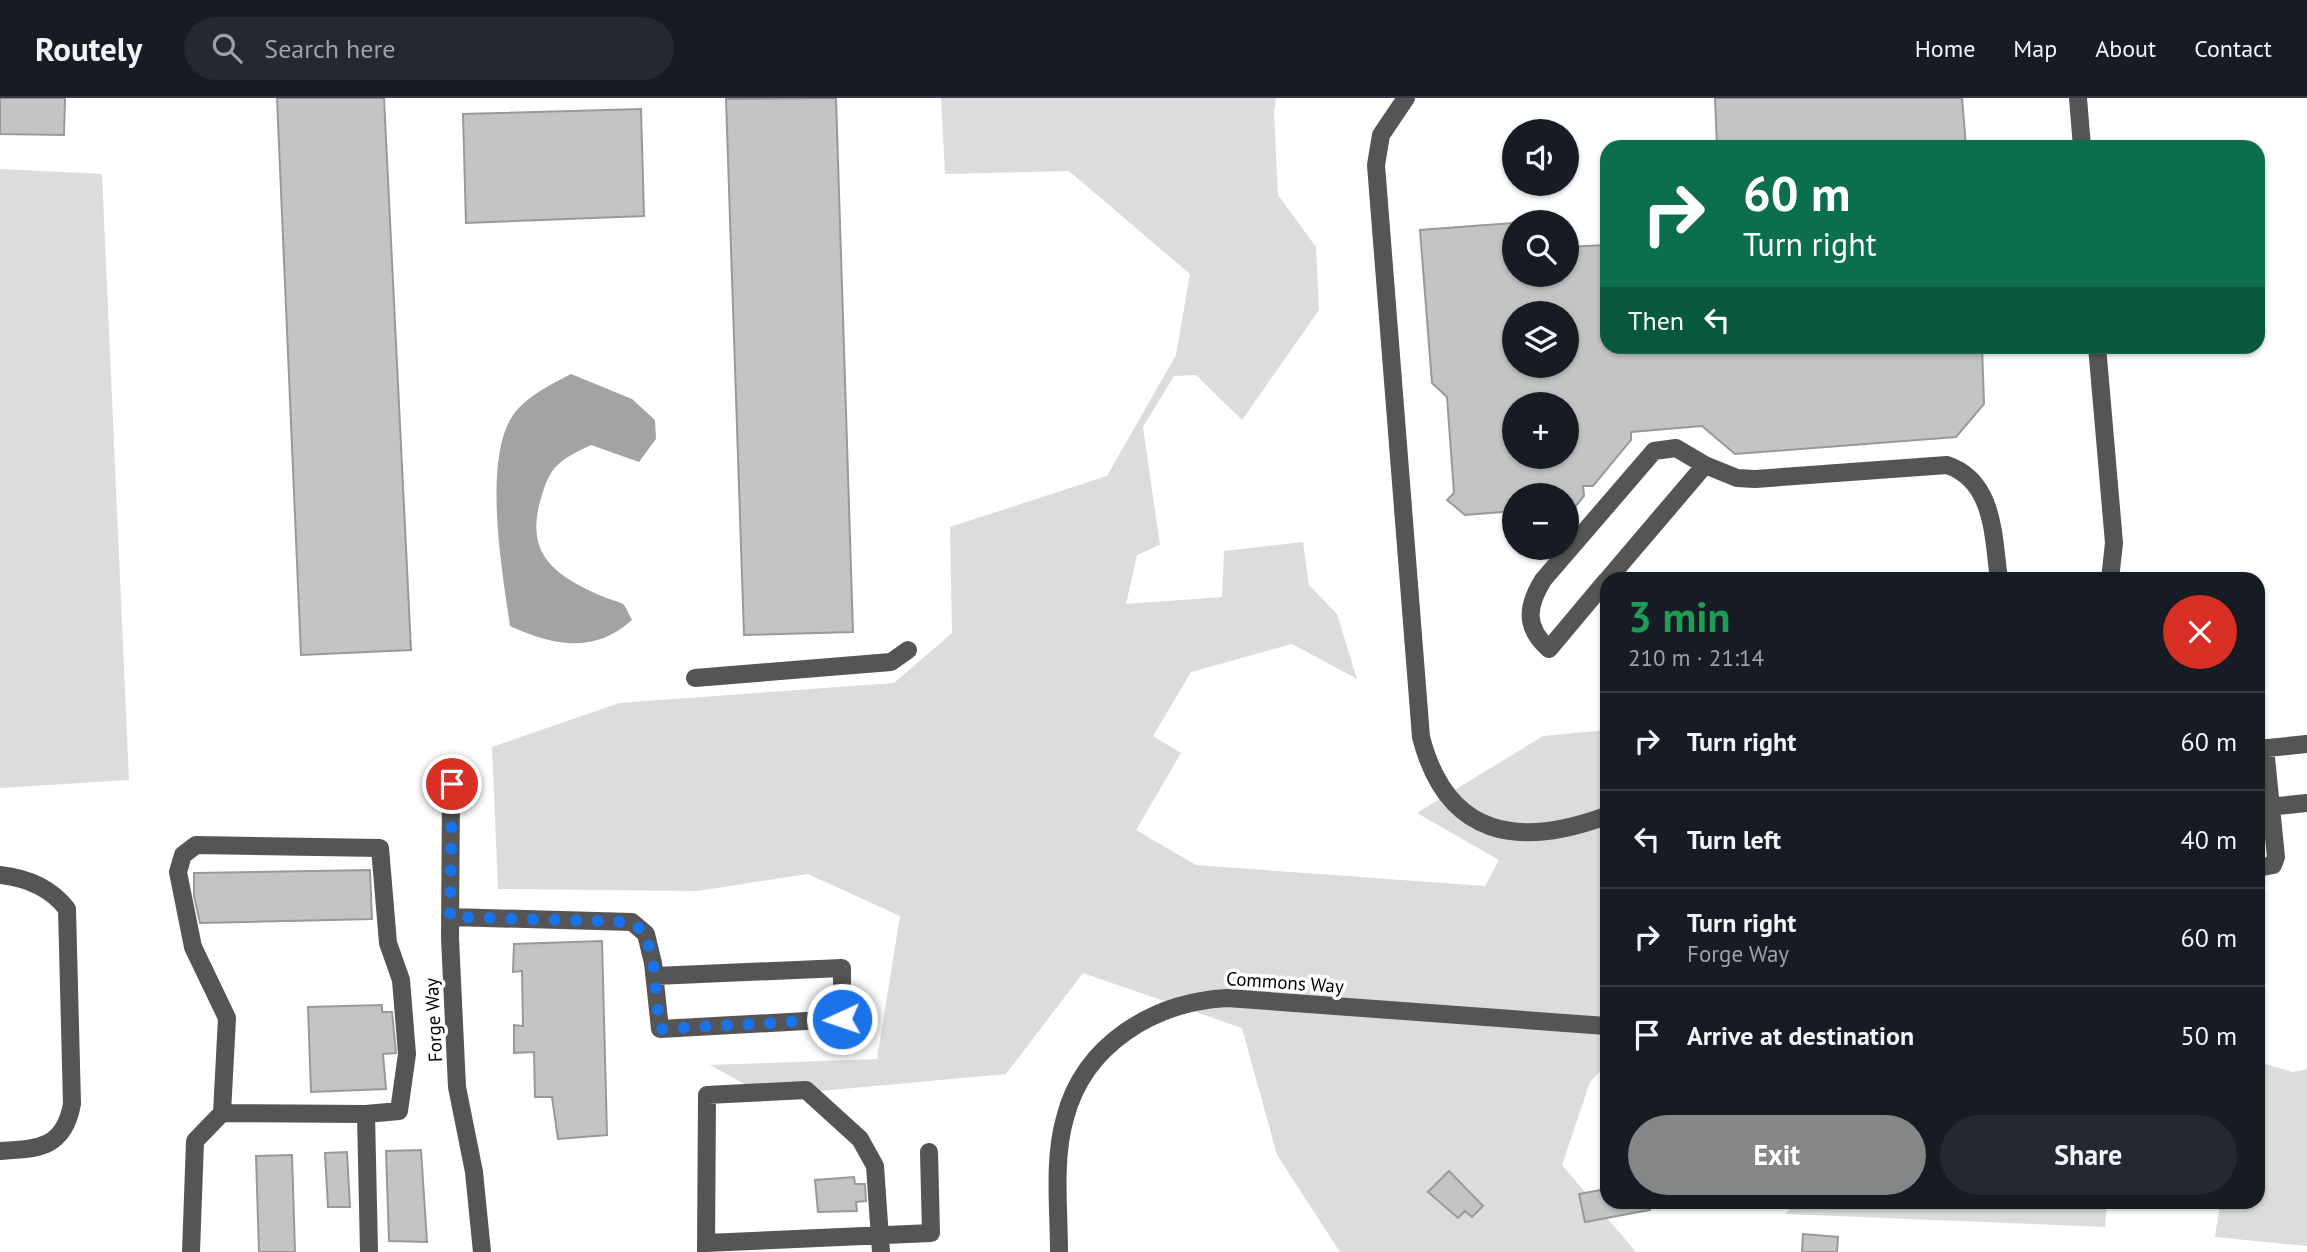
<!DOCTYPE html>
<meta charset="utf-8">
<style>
body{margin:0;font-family:"PT Sans",sans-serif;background:#242831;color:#f1f3f6;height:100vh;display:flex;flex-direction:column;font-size:26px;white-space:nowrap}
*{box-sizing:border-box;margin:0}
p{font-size:23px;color:#9ea1a6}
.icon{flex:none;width:38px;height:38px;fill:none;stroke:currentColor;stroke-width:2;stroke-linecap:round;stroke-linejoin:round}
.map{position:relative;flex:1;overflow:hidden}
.drawer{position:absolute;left:1600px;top:474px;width:665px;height:637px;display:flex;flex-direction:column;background:#171b24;border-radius:21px;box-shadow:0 2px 5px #0004}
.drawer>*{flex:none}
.top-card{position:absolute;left:1600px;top:42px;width:665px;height:214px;border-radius:21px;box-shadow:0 2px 5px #0004;background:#0b6e4f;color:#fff;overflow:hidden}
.controls{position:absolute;left:1502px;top:21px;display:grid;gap:14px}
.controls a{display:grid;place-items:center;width:77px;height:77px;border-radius:50%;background:#171b24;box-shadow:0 2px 5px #0004;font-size:35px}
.pin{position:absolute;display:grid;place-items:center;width:60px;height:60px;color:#fff;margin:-30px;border:4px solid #fff;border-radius:50%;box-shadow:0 2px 7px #0007}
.me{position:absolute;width:77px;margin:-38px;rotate:267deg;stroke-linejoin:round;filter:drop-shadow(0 0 5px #0008)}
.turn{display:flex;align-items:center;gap:24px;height:147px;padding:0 28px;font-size:32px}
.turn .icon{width:91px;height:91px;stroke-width:2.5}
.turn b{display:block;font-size:49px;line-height:60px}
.then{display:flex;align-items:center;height:66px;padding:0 28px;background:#0003;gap:14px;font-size:26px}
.round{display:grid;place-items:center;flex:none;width:74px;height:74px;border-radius:37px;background:#242831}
.headline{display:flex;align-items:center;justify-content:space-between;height:119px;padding:0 28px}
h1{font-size:42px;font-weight:700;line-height:52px;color:#1e9e55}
.button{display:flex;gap:14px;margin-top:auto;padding:14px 28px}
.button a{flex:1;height:80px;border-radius:42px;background:#858687;color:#fff;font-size:28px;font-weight:700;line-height:80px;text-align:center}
.button a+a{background:#242831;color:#f1f3f6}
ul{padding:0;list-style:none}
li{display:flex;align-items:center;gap:21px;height:98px;padding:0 28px;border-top:2px solid #363941}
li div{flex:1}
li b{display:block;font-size:26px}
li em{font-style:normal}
header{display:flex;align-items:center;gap:42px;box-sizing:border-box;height:98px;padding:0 35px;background:#171b24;border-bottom:2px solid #363941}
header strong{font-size:33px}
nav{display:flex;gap:38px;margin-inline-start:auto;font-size:24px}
.search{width:490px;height:63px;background:#242831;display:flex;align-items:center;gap:18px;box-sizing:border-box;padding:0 24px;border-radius:38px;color:#9ea1a6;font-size:26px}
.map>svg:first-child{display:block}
</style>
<header>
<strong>Routely</strong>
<div class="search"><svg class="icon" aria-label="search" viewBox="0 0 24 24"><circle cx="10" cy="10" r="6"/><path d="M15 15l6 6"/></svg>Search here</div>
<nav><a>Home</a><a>Map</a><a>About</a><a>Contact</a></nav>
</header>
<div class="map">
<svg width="2307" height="1154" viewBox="0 0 2307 1154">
<rect width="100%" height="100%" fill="#fff"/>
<!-- green -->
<path fill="#dcdcdc" d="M941,0H1276L1274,14L1278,97L1316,149L1319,212L1242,322L1196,277L1174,278L1143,329L1160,447L1137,457L1126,506L1222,499L1224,453L1303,444L1309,487L1337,516L1357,581L1292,546L1191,574L1153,638L1181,655L1136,732L1196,767L1485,788L1499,762L1417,715L1543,638L1606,632V967L1590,984L1562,1067L1636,1154H1340L1277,1057L1242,930L1083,875L1006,976L766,998L710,967L877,961L900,818L808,776L697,793L498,791L492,649L619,605L894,585L952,535L950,429L1107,378L1176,257L1190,176L1069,73L945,76Z
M0,71L102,76L129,682L0,690Z
M2258,964L2293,974L2307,971V1148L2215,1139L2220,1106L2212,1104H2258Z
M1796,1104H2107L2105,1129L1785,1116Z"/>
<!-- water -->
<path fill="#a3a3a3" d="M571,276L632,301L655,322L656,341L639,364L591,347C558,363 550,367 540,404C525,459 558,479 604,499C610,502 620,503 624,507C627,511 629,517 632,522C594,556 554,548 510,528C503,477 480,353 517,312C531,296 552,286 571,276Z"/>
<!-- building -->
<path fill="#c4c4c4" stroke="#999" stroke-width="2" fill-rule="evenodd" d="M0,0H65L64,37L0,36Z
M277,0H384L411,552L301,557Z
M836,0L853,534L744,537L726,1Z
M1715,0H1962L1966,49H1717Z
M641,11L644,118L466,125L463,16Z
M1512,125L1514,177H1566V149L1606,147V248H1982L1984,306L1956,339L1735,356L1702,328L1631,334V342L1593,388H1583L1584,398L1566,420V397H1514V413L1465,417L1447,402L1454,395L1447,299L1432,285L1420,132ZM1514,215H1566V268H1514ZM1514,306H1566V359H1514Z
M370,772L372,821L200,825L194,798V775Z
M602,843L607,1037L558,1041L552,999H535L534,954L514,955V927L523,928L522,873L513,874L514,846Z
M382,907V914H392L396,955L383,956L386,991L311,994L308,909Z
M421,1052L427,1144L389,1143L386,1053Z
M347,1054L350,1109H328L325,1055Z
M292,1057L295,1154H259L256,1058Z
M1449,1073L1483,1108L1472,1119L1465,1113L1458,1120L1428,1094Z
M854,1079L855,1086H865L866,1103L856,1104L857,1113L818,1114L815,1082Z
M1606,1091V1104H1650V1112L1585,1124L1579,1096Z
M1803,1136L1838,1139L1837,1154H1802Z"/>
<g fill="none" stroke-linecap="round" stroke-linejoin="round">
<!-- minor -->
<path stroke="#555" stroke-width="18" d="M1406,0L1381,37L1376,67L1421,639C1447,740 1519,750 1606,718
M2078,0L2082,49
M2097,248L2114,445L2110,481
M1608,481L1705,367
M1606,483L1549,551C1524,529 1527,508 1543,482L1654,353L1676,350L1705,367L1737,380L1755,381L1947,367C1995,383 1993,440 1999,481
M695,580L891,564L908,552
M2258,651L2307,646
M451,686L450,840L457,989L474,1074L482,1154
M2258,710L2307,705
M2258,770L2273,767L2276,759L2265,650
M0,777C27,780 50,789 67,811L72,1006C64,1050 39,1051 0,1053
M450,819L632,824L646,836L653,865L660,931L842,921V870L655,878
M222,1015L227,920L193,849L178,774L183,757L196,747L380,750L388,845L401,882L407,956L399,1013L366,1016
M706,1145L931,1135L929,1054
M191,1154L195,1043L222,1015L366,1016L369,1154
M706,1154L707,997L806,992L860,1041L875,1068L881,1154
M1059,1154C1059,1110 1053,1062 1065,1020C1084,946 1154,904 1227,900L1606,928"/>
</g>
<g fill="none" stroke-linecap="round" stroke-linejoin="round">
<!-- route -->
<path stroke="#1a73e8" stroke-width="12" stroke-dasharray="0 21.6" d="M452,686L450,819L632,824L646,836L653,865L660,931L842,921"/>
</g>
<g text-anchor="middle" stroke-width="7" stroke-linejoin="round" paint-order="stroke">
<!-- street labels -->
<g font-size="19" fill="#000" stroke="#fff">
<text transform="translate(1285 884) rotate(4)" y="7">Commons Way</text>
<text transform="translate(433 922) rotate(-93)" y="7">Forge Way</text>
</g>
</g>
</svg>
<div class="controls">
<a><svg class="icon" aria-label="sound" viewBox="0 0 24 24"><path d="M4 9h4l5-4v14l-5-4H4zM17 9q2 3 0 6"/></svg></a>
<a><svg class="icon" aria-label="search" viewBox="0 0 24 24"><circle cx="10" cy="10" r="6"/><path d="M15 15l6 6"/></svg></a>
<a><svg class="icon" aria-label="layers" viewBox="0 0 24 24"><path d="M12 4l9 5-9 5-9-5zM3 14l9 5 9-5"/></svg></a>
<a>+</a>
<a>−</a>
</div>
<div class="pin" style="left:452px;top:686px;background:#d93025"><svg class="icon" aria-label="arrive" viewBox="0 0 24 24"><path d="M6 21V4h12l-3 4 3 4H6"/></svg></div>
<svg class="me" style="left:842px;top:921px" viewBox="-20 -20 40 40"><circle r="17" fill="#1a73e8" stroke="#fff" stroke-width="3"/><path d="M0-11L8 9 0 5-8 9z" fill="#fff"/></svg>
<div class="top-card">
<div class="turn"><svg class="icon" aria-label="right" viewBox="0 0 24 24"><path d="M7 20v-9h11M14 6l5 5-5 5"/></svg><div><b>60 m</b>Turn right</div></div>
<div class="then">Then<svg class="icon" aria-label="left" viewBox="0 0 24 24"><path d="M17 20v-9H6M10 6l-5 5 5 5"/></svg></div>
</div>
<section class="drawer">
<div class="headline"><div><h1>3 min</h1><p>210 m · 21:14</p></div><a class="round" style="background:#d93025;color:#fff"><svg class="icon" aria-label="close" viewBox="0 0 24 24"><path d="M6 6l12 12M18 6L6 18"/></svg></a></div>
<ul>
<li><svg class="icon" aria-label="right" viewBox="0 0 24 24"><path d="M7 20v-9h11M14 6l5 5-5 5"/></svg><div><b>Turn right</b></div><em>60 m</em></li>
<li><svg class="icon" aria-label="left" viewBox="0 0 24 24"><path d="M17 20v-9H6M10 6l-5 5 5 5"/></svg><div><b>Turn left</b></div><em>40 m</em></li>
<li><svg class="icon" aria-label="right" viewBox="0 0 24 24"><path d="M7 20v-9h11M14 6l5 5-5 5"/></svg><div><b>Turn right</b><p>Forge Way</p></div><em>60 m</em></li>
<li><svg class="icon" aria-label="arrive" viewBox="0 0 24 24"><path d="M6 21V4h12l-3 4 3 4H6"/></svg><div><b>Arrive at destination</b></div><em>50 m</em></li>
</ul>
<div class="button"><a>Exit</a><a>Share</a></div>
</section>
</div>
